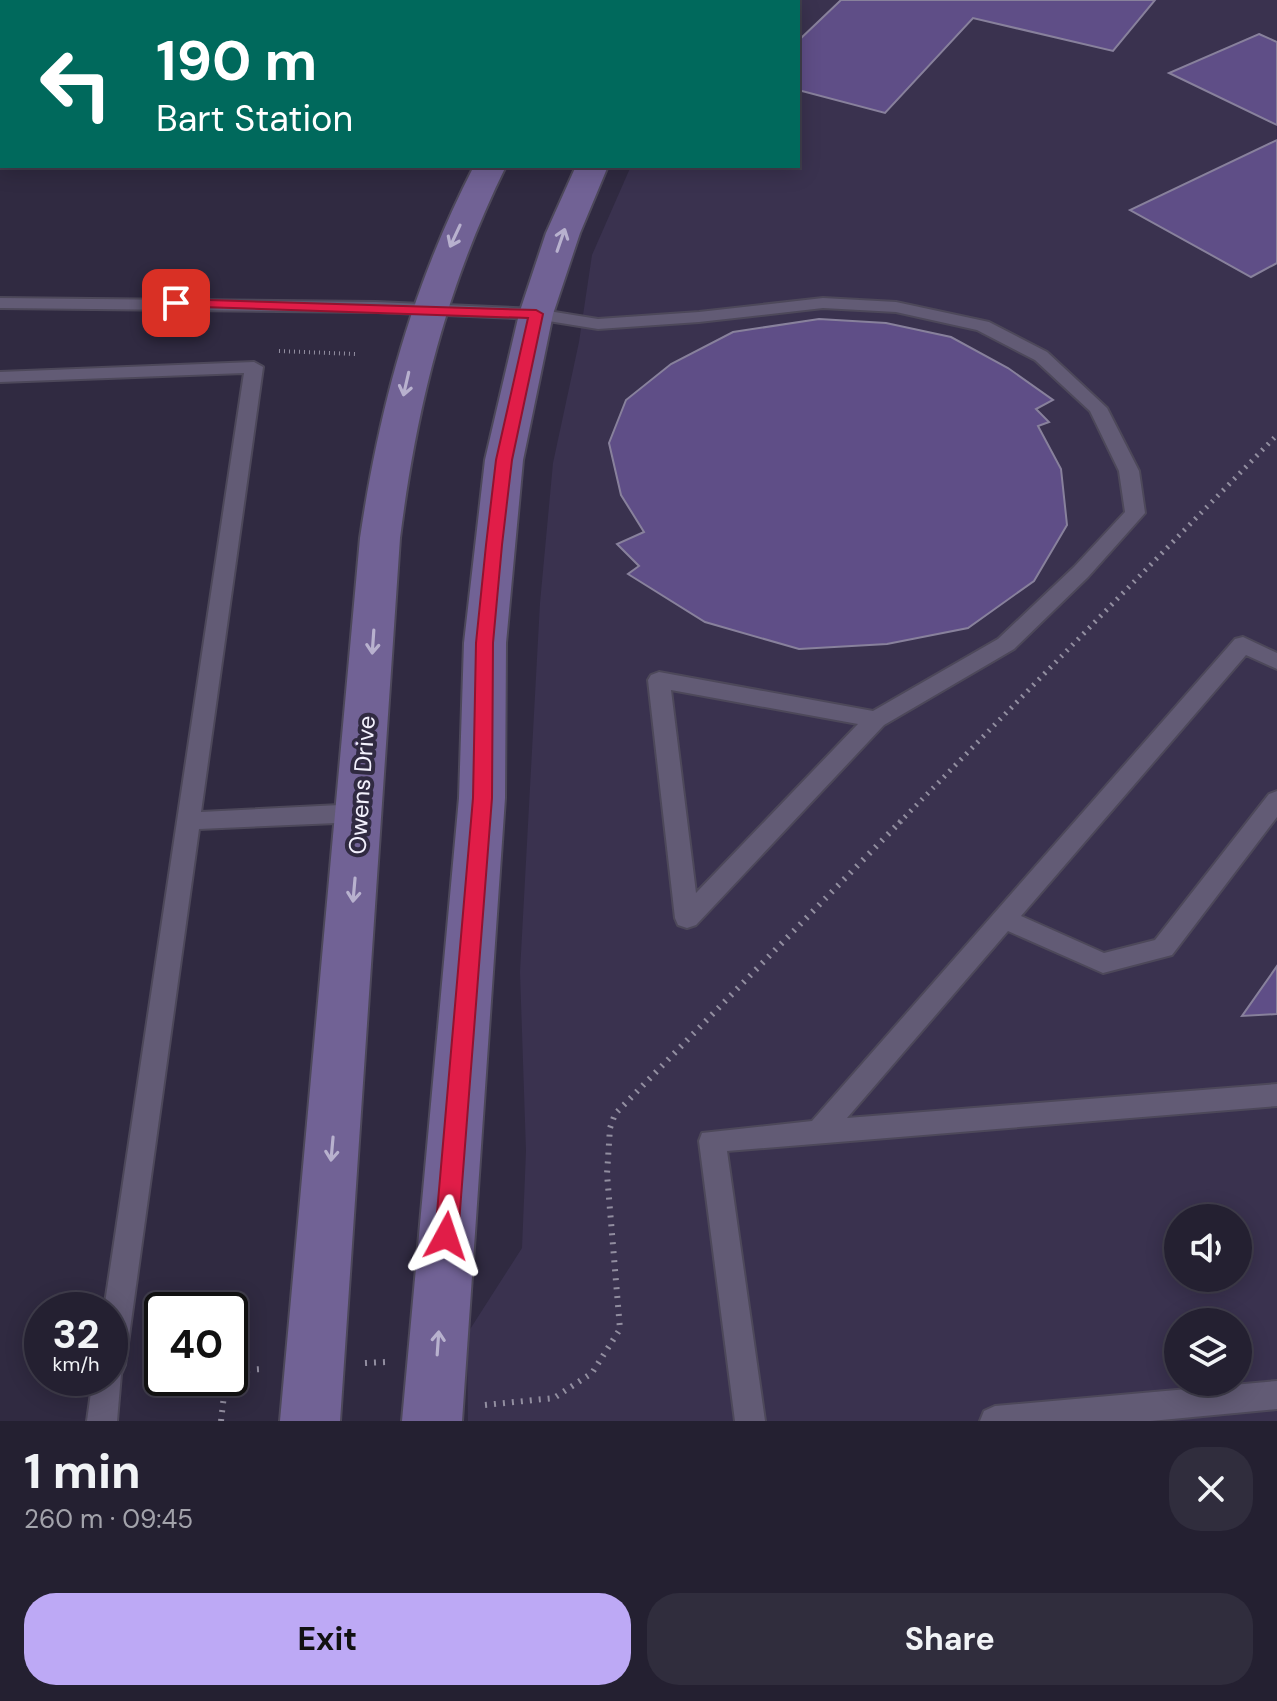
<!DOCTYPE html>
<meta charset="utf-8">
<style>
body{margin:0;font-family:"DM Sans",sans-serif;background:#302d3d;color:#f1f3f6;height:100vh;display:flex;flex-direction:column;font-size:30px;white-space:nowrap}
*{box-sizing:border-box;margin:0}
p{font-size:26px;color:#a3a3ab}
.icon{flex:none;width:44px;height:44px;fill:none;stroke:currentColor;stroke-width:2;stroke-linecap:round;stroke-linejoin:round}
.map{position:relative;height:1421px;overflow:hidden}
.sheet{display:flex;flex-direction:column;background:#242031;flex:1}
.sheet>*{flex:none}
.top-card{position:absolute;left:0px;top:0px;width:800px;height:168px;box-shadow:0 4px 20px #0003,0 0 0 2px #413e4d;background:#00695c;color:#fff;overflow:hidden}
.buttons{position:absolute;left:1164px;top:1204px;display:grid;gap:16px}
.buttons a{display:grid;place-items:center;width:88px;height:88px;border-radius:50%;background:#242031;box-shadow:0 4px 20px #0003,0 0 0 2px #413e4d;font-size:40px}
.speed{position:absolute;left:24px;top:1292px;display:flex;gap:16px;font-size:40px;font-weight:700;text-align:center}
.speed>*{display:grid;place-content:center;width:104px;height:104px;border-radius:50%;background:#242031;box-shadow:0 4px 20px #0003,0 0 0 2px #413e4d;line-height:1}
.speed small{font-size:20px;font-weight:400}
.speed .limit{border:4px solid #111;border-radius:12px;background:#fff;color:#111}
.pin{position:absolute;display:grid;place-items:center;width:68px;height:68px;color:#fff;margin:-34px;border-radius:16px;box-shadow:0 4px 12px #0006}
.me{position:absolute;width:88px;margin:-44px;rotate:5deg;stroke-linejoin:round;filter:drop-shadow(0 0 6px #0008)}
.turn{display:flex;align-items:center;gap:28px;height:168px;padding:0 24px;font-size:36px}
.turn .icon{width:104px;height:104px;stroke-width:2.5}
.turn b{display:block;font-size:56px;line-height:68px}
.round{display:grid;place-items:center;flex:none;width:84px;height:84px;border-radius:32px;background:#302d3d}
.summary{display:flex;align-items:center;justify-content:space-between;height:136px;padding:0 24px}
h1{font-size:48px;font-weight:700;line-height:60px}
.button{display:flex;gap:16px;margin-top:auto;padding:16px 24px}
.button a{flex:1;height:92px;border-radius:32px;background:#bda9f5;color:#111;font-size:32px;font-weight:700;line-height:92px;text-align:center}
.button a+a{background:#302d3d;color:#f1f3f6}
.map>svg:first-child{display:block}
</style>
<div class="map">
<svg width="1277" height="1421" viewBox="0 0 1277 1421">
<rect width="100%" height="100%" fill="#302a41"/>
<!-- built -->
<path fill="#3a324f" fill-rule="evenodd" d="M6,0H586L584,2Z
M748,0H1277V1421H468L467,1334L522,1248L526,1151L520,972L540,603L553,463L579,342L592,255L631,166H798V2H746ZM1178,1218H1238V1278H1178ZM1178,1322H1238V1382H1178Z"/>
<!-- building -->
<path fill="#5f4e87" stroke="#88819c" stroke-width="2" d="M841,0H1155L1113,51L973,18L885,113L798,90V41Z
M1259,34L1277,42V125L1169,73Z
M1277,140V263L1251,277L1130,210Z
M819,319L886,323L951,337L1008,368L1053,400L1036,409L1049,422L1038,426L1061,469L1067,525L1034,581L968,628L887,644L799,649L705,622L628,574L639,566L617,544L644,532L621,495L609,443L626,400L671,364L733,332Z
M1277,966V1014L1242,1016Z"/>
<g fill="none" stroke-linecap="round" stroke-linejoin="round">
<!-- lane casing -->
<g stroke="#4d485a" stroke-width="4">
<path id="lane" d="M101,0H119L120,2H102Z
M0,298L376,302L536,309L598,319L699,312L823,298L896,302L989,322L1047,352L1107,408L1139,471L1145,513L1088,577L1014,649L884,725L696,925L687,928L678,925L675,918L648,680L651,675L659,672L873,711L998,639L1074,567L1125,512L1119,471L1090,411L1035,360L977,330L896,312L823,308L699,322L598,329L536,319L376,312L0,308ZM671,690L858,724L696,893Z
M254,362L263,367L201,812L360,804L368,807L372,813L368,819L360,822L199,829L125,1365L121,1374L117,1421H87L93,1378H110V1310H104L244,373L0,382V372Z
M1243,637L1277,653V669L1246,655L1021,916L1104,953L1155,940L1269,794L1277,791V817L1172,955L1103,973L1008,931L847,1118L1277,1084V1106L727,1151L765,1421H735L699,1141L702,1133L812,1121L1235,639Z
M1277,1381V1409L1151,1421H980L984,1411L995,1406Z"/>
</g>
<!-- secondary casing -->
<g stroke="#4d485a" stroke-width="4">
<path id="secondary" d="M599,0H628L598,2Z
M698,0H727L697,2Z
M474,166H506C446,288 417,404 400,538L340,1421H280L360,538C380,404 412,287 474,166Z
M576,166H608L580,233L553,314L523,460L506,643L505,798L462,1421H402L459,798L464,643L485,460L519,314L546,233Z"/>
</g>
<!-- path-far2 -->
<path stroke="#928ea0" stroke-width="4" stroke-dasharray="1 4" stroke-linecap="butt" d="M279,351L355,354"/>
<!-- path-far1 -->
<path stroke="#928ea0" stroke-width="5" stroke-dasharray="2 6" stroke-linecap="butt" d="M899,823L1277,435"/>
<!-- path -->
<path stroke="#928ea0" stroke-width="6" stroke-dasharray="2 7" stroke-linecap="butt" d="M365,1363L386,1362
M230,1371L263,1369
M485,1405L554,1398L592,1373L620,1329L607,1174L610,1128L615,1114L901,821
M221,1421L226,1378"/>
<!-- lane -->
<use href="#lane" fill="#625b75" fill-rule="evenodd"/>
<!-- secondary -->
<use href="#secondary" fill="#716295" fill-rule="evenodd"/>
</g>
<!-- one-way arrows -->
<defs><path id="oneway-shaft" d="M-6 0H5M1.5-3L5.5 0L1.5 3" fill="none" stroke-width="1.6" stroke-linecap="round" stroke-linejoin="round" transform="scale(2)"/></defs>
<g stroke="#b8b1ce">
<use href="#oneway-shaft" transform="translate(455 236) rotate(115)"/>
<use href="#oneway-shaft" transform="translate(561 240) rotate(-71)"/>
<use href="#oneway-shaft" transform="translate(406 384) rotate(103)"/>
<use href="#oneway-shaft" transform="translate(373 642) rotate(94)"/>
<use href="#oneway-shaft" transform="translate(354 890) rotate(95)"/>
<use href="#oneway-shaft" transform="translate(332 1149) rotate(95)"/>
<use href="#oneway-shaft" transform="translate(438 1343) rotate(-86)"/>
</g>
<!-- route -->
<path fill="#e11d48" stroke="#92132f" stroke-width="2" d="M176,299L536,310L543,314L512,460L502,545L493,643L492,798L458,1236L454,1244L446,1247L438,1244L435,1236L473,798L476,643L486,545L496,460L528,318L171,306V300Z"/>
<g text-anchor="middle" stroke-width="8" stroke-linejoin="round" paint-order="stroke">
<!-- street labels -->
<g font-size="24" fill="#f3f1fd" stroke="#302a41">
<text transform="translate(362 785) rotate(-86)" y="8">Owens Drive</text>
</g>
</g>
</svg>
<div class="buttons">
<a><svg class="icon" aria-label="sound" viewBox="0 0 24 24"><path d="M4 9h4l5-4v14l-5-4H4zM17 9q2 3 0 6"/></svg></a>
<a><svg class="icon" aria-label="layers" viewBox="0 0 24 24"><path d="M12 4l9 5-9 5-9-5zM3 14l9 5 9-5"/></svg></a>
</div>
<div class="speed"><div>32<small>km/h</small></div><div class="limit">40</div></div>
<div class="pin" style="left:176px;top:303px;background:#d93025"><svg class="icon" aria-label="arrive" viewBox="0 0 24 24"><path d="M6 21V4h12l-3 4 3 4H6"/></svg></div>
<svg class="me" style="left:446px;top:1236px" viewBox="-20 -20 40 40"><path d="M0-17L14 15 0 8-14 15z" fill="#e11d48" stroke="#fff" stroke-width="4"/></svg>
<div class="top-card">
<div class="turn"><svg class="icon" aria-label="left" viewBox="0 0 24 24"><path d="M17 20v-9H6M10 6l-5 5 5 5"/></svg><div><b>190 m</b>Bart Station</div></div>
</div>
</div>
<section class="sheet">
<div class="summary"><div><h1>1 min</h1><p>260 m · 09:45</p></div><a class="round"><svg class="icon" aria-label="close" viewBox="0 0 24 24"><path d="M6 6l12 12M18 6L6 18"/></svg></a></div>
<div class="button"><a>Exit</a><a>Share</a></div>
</section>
